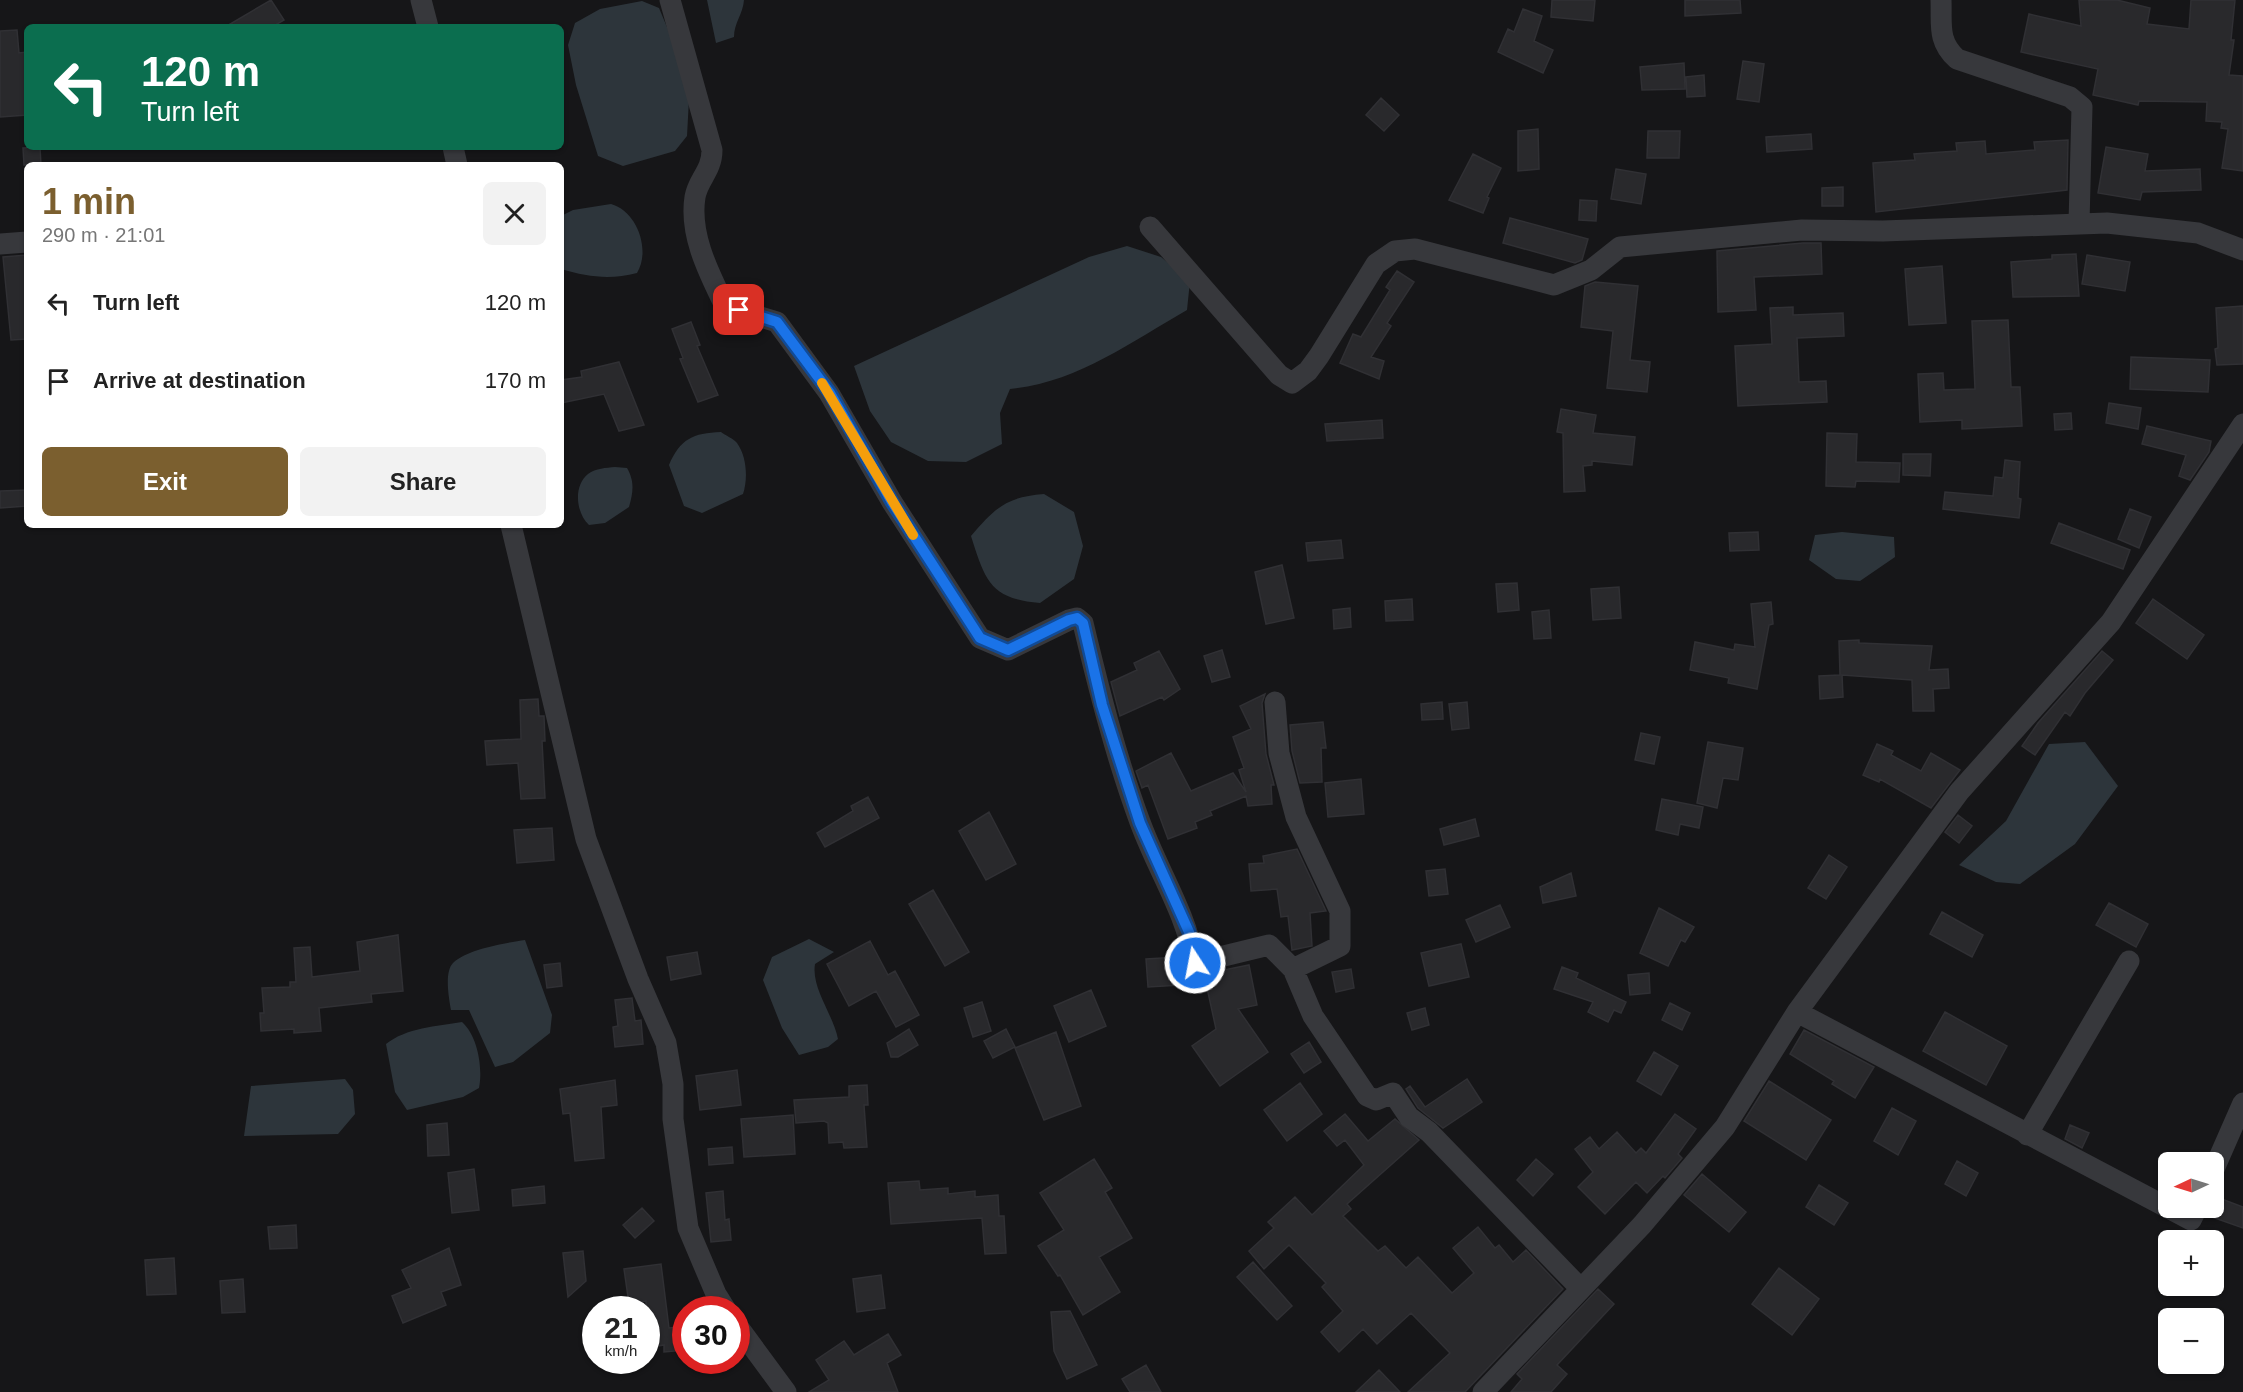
<!DOCTYPE html>
<meta charset="utf-8">
<style>
body{margin:0;font-family:Arial,sans-serif;background:#f2f2f2;color:#222;height:100vh;display:flex;flex-direction:column;font-size:22px;white-space:nowrap}
*{box-sizing:border-box;margin:0}
p{font-size:20px;color:#767676}
.icon{flex:none;width:33px;height:33px;fill:none;stroke:currentColor;stroke-width:2;stroke-linecap:round;stroke-linejoin:round}
.map{position:relative;flex:1;overflow:hidden}
.side{position:absolute;left:24px;top:162px;width:540px;height:366px;display:flex;flex-direction:column;background:#fff;border-radius:9px;box-shadow:0 2px 4px #0004}
.side>*{flex:none}
.top-card{position:absolute;left:24px;top:24px;width:540px;height:126px;border-radius:9px;box-shadow:0 2px 4px #0004;background:#0b6e4f;color:#fff;overflow:hidden}
.needle{width:39px;rotate:266deg}
.tools{position:absolute;left:2158px;top:1152px;display:grid;gap:12px}
.tools a{display:grid;place-items:center;width:66px;height:66px;border-radius:9px;background:#fff;box-shadow:0 2px 4px #0004;font-size:30px}
.speed{position:absolute;left:582px;top:1296px;display:flex;gap:12px;font-size:30px;font-weight:700;text-align:center}
.speed>*{display:grid;place-content:center;width:78px;height:78px;border-radius:50%;background:#fff;box-shadow:0 2px 4px #0004;line-height:1}
.speed small{font-size:15px;font-weight:400}
.speed .limit{border:9px solid #d22;background:#fff;color:#111}
.pin{position:absolute;display:grid;place-items:center;width:51px;height:51px;color:#fff;margin:-26px;border-radius:12px;box-shadow:0 3px 9px #0006}
.me{position:absolute;width:66px;margin:-33px;rotate:349deg;stroke-linejoin:round;filter:drop-shadow(0 0 4px #0008)}
.turn{display:flex;align-items:center;gap:21px;height:126px;padding:0 18px;font-size:27px}
.turn .icon{width:78px;height:78px;stroke-width:2.5}
.turn b{display:block;font-size:42px;line-height:51px}
.round{display:grid;place-items:center;flex:none;width:63px;height:63px;border-radius:9px;background:#f2f2f2}
.summary{display:flex;align-items:center;justify-content:space-between;height:102px;padding:0 18px}
h1{font-size:36px;font-weight:700;line-height:45px;color:#7b5f2f}
.button{display:flex;gap:12px;margin-top:auto;padding:12px 18px}
.button a{flex:1;height:69px;border-radius:9px;background:#7b5f2f;color:#fff;font-size:24px;font-weight:700;line-height:69px;text-align:center}
.button a+a{background:#f2f2f2;color:#222}
ul{padding:0;list-style:none}
li{display:flex;align-items:center;gap:18px;height:78px;padding:0 18px}
li div{flex:1}
li b{display:block;font-size:22px}
li em{font-style:normal}
.map>svg:first-child{display:block}
</style>
<div class="map">
<svg width="2243" height="1392" viewBox="0 0 2243 1392">
<rect width="100%" height="100%" fill="#161618"/>
<!-- water -->
<path fill="#2d353b" d="M707,0H744C743,14 734,23 734,37L716,43Z
M642,1L659,8L677,51L689,99L687,136L675,151L623,166L598,156L576,85L568,45L575,23L600,9Z
M611,204C637,211 651,250 637,273C610,280 588,277 561,269V216L573,210Z
M1127,246L1161,257L1190,281L1187,310C1131,342 1076,383 1010,389L1000,413L1002,444L966,462L928,461L891,442L870,411L854,366L1089,257Z
M721,432C725,435 734,439 737,443C747,457 748,479 743,494L702,513L684,506L669,465C680,439 693,433 721,432Z
M615,467L627,468C635,482 633,492 629,507L605,523L589,525C576,513 573,486 588,474C596,468 606,468 615,467Z
M1044,494L1074,512L1083,546L1074,579L1040,603C990,599 985,580 971,536C995,508 1006,497 1044,494Z
M1842,532L1894,537L1895,557L1860,581L1836,579L1809,560L1815,535Z
M2085,742L2118,786L2075,844L2020,884L1996,882L1959,865L2006,821L2049,744Z
M809,939L834,952L815,964C811,988 833,1014 838,1039L828,1047L799,1055L782,1028L763,980L772,957Z
M525,940L552,1015L550,1033L513,1062L495,1067L469,1010H451C449,999 444,972 453,963C467,949 506,943 525,940Z
M462,1022C478,1036 483,1069 479,1088L463,1097L407,1110L395,1092L386,1044C406,1028 437,1026 462,1022Z
M345,1079L353,1090L355,1114L338,1134L244,1136L251,1086Z"/>
<!-- building -->
<path fill="#29292c" stroke="#303034" stroke-width="1.5" d="M271,0L284,20L272,27H225Z
M1552,0H1595L1593,21L1551,17Z
M1685,0H1740L1741,13L1685,16Z
M2079,0H2117L2150,8L2147,24L2189,29L2191,0H2235L2231,40H2234L2229,75L2243,76V171L2222,168L2228,129L2221,128L2222,122L2206,121L2207,102L2139,101L2138,105L2093,95L2098,69L2021,52L2029,14L2081,26Z
M1523,9L1542,16L1534,41L1553,50L1543,73L1498,52L1508,29L1514,32Z
M17,30L19,53L27,52V115L0,117V31Z
M1743,61L1764,64L1759,102L1737,99Z
M1684,63L1685,89L1642,90L1640,67Z
M1704,75L1705,96L1687,97L1686,77Z
M1381,98L1399,115L1384,131L1366,115Z
M1538,129L1539,169L1518,171V131Z
M1648,131H1680L1679,158H1647Z
M1811,134L1812,149L1767,152L1766,137Z
M2068,140L2067,190L1876,212L1873,163L1915,160L1914,154L1957,151L1956,143L1985,141L1986,154L2035,150L2034,142Z
M40,147L41,165H24L23,148Z
M2106,147L2148,154L2145,171L2200,169L2201,190L2142,192L2140,200L2098,193Z
M1473,154L1501,168L1487,197L1489,198L1483,213L1449,200Z
M1616,169L1646,174L1641,204L1611,199Z
M1843,187V206H1822V188Z
M1580,200L1597,201L1596,221L1579,220Z
M1510,218L1588,239L1582,260L1575,263L1503,243Z
M1803,243H1821L1822,274L1754,277L1756,310L1718,312L1717,251Z
M2076,254L2079,296L2013,297L2011,262L2052,259V255Z
M27,255V339L11,340L3,257Z
M2087,255L2130,262L2125,291L2082,284Z
M1942,266L1946,323L1909,325L1905,269Z
M1397,271L1414,282L1387,323L1391,326L1371,357L1384,361L1379,379L1340,363L1353,334L1361,337L1390,290L1386,287Z
M1595,282L1638,286L1630,360L1650,362L1647,392L1607,388L1613,331L1581,327L1585,286Z
M2243,306V364L2217,365L2215,349L2218,348L2216,308Z
M1793,307V315L1843,313L1844,336L1797,338L1799,382L1826,381L1827,402L1738,406L1735,346L1772,344L1770,308Z
M2008,320L2011,387H2020L2022,426L1962,429V420L1920,422L1918,374L1943,373L1944,390L1975,389L1972,321Z
M691,322L700,345L697,346L718,395L698,402L680,359L683,358L672,329Z
M2131,357L2210,360L2208,392L2130,389Z
M619,362L644,425L619,431L604,394L561,403V380L582,377L581,371Z
M2109,403L2141,408L2138,429L2106,423Z
M1561,409L1596,415L1593,433L1635,437L1632,465L1592,461V465L1583,466L1585,491L1564,492L1563,433L1557,432Z
M2071,413L2072,429L2055,430L2054,414Z
M1382,420L1383,438L1327,441L1325,424Z
M2147,426L2211,441L2209,452L2190,480L2179,476L2186,455L2142,444Z
M1827,433L1857,434L1856,462L1900,463L1899,482L1856,481L1855,487L1826,486Z
M1903,454H1931L1930,476L1903,475Z
M2005,460L2020,462L2018,498L2021,499L2019,518L1943,509L1945,492L1993,496L1995,477L2003,478Z
M27,490V506L0,508V491Z
M2130,509L2151,517L2139,548L2118,539Z
M2059,523L2130,550L2123,569L2051,543Z
M1758,532L1759,550L1730,551L1729,533Z
M1341,540L1343,558L1308,561L1306,543Z
M1282,565L1294,618L1266,624L1255,572Z
M1517,583L1519,610L1498,612L1496,584Z
M1619,587L1621,618L1593,620L1591,589Z
M1412,599L1413,620L1386,621L1385,601Z
M2153,599L2204,635L2187,659L2136,623Z
M1771,602L1773,624L1769,625L1757,689L1728,683L1729,678L1690,670L1695,642L1734,650L1735,644L1755,647L1751,604Z
M1350,608L1351,627L1334,629L1333,610Z
M1549,610L1551,638L1534,639L1532,612Z
M1859,640V643L1932,646L1929,670L1948,669L1949,688L1933,689L1934,711H1913L1912,680L1842,675L1843,697L1820,699L1819,676L1840,675L1839,641Z
M1222,650L1230,677L1212,682L1204,656Z
M1159,651L1180,689L1164,700L1162,697L1120,716L1111,682L1137,670L1134,663Z
M2102,651L2113,660L2085,693L2070,716L2065,712L2035,755L2022,746L2038,723Z
M1265,694L1262,703L1266,754L1274,785H1271L1272,804L1248,806L1246,796L1210,811L1212,815L1195,822L1197,828L1168,839L1148,785L1142,788L1136,771L1171,753L1191,791L1233,773L1246,792L1239,770L1244,768L1233,737L1251,729L1240,706Z
M538,699L539,716H544L545,741H542L545,798L521,799L518,763L487,765L485,741L521,739L520,700Z
M1442,702L1443,719L1422,720L1421,704Z
M1467,702L1469,728L1452,730L1449,704Z
M1323,722L1326,748H1321L1322,782L1300,783L1292,751L1290,725Z
M1641,733L1660,737L1654,764L1635,760Z
M1708,742L1743,748L1738,780L1723,778L1717,808L1697,803Z
M1877,744L1893,751L1891,755L1921,771L1931,753L1960,770L1931,808L1880,779L1879,782L1863,775Z
M1361,779L1364,814L1328,817L1325,783Z
M868,797L879,818L825,847L817,833L853,811L851,806Z
M1662,799L1703,807L1699,828L1680,824L1678,835L1656,830Z
M989,812L1016,864L986,880L959,831Z
M1958,815L1972,826L1959,843L1945,832Z
M1475,819L1479,836L1444,845L1440,829Z
M552,828L554,860L517,863L514,830Z
M1297,849L1326,911L1310,913L1312,946L1292,950L1288,916L1281,917L1277,889L1251,891L1249,864L1264,863L1263,856Z
M1829,855L1847,867L1826,899L1808,888Z
M1445,869L1448,894L1429,896L1426,871Z
M1571,873L1576,896L1543,903L1540,887Z
M933,890L969,952L945,966L909,904Z
M2109,903L2148,924L2136,947L2096,925Z
M1500,905L1510,927L1476,942L1466,920Z
M1659,908L1694,927L1685,942L1681,940L1668,966L1640,953Z
M1942,912L1983,935L1972,957L1930,934Z
M398,935L403,991L371,994L372,1002L319,1008L321,1031L294,1033V1029L261,1031L260,1013H264L262,988L290,987V982H296L294,948L310,947L312,977L360,971L357,942Z
M870,941L888,975L895,971L919,1015L896,1027L876,991L849,1006L827,964Z
M1461,944L1469,977L1429,986L1421,953Z
M697,952L701,974L671,980L667,957Z
M1179,957L1181,985L1148,987L1146,959Z
M560,963L562,986L547,988L544,965Z
M1249,965L1257,1005L1238,1009L1268,1052L1220,1086L1192,1046L1216,1029L1204,974Z
M1562,967L1578,973L1576,978L1626,1002L1621,1013L1614,1010L1608,1022L1588,1012L1593,1002L1554,989Z
M1351,969L1354,988L1336,992L1332,972Z
M1649,973L1650,993L1630,995L1628,975Z
M1091,990L1106,1026L1069,1042L1054,1006Z
M632,998L635,1021L641,1020L643,1044L615,1047L613,1027L618,1026L615,1000Z
M982,1002L991,1031L973,1037L964,1008Z
M1670,1003L1690,1013L1682,1030L1662,1020Z
M1425,1008L1429,1025L1412,1030L1407,1013Z
M1945,1012L2007,1046L1986,1085L1923,1051Z
M909,1029L918,1045L898,1057H891L887,1043Z
M1006,1029L1015,1047L993,1058L984,1041Z
M1804,1030L1874,1067L1855,1098L1832,1084L1834,1081L1790,1054Z
M1056,1032L1081,1106L1044,1120L1015,1048Z
M1309,1042L1321,1062L1304,1073L1291,1054Z
M1654,1052L1678,1066L1661,1095L1637,1081Z
M737,1070L741,1105L700,1110L696,1076Z
M1467,1079L1482,1102L1443,1128L1418,1108L1406,1089L1410,1086L1425,1107Z
M615,1080L617,1105L601,1107L604,1158L575,1161L570,1113L563,1114L560,1089Z
M1769,1081L1831,1120L1806,1160L1744,1121Z
M1300,1083L1322,1114L1287,1141L1264,1110Z
M867,1085L868,1105H864L867,1147L844,1148L843,1142L829,1143L828,1123L824,1121L796,1123L794,1100L849,1097V1086Z
M1892,1108L1916,1121L1898,1155L1874,1141Z
M1345,1114L1368,1141L1395,1119L1419,1140L1347,1204L1351,1209L1343,1216L1378,1251L1385,1246L1406,1268L1418,1257L1452,1293L1474,1273L1453,1248L1478,1227L1495,1248L1499,1245L1513,1262L1526,1250L1563,1289L1465,1392H1408L1450,1353L1411,1313L1377,1344L1363,1329L1339,1352L1321,1332L1343,1311L1322,1287L1326,1283L1289,1245L1264,1269L1249,1251L1274,1228L1268,1222L1295,1197L1312,1215L1364,1165L1345,1140L1337,1146L1324,1131Z
M1675,1114L1696,1129L1678,1154L1682,1158L1665,1178L1663,1176L1647,1193L1636,1182L1605,1214L1578,1187L1593,1172L1575,1149L1590,1137L1599,1149L1617,1132L1636,1153L1641,1148L1646,1153Z
M793,1115L795,1154L744,1157L741,1119Z
M447,1123L449,1155L428,1156L427,1125Z
M2070,1125L2089,1133L2082,1148L2065,1139Z
M732,1147L733,1163L709,1165L708,1149Z
M1094,1159L1112,1188L1105,1192L1132,1238L1099,1257L1120,1292L1083,1315L1060,1275L1058,1276L1038,1246L1064,1230L1040,1193Z
M1536,1159L1553,1174L1533,1196L1517,1180Z
M1957,1161L1978,1173L1966,1196L1945,1184Z
M474,1169L479,1210L452,1213L448,1173Z
M1702,1174L1746,1212L1729,1232L1684,1195Z
M919,1181L920,1190L948,1188V1194L975,1191V1197L998,1195L999,1216H1004L1006,1253L985,1254L982,1218L891,1224L888,1183Z
M1819,1185L1848,1203L1834,1225L1806,1207Z
M544,1186L545,1203L513,1206L512,1190Z
M723,1191L725,1220L729,1219L731,1240L711,1242L706,1193Z
M2219,1198L2243,1207V1228L2212,1217Z
M642,1208L654,1221L635,1238L623,1225Z
M296,1225L297,1248L270,1249L268,1227Z
M449,1248L461,1285L441,1292L446,1305L403,1323L392,1296L411,1288L402,1270Z
M583,1251L586,1281L568,1297L563,1253Z
M174,1258L176,1294L147,1295L145,1260Z
M1253,1262L1292,1306L1277,1320L1237,1277Z
M661,1264L669,1328L686,1326V1350L664,1352V1345L646,1348V1301L629,1304L624,1269Z
M1779,1268L1819,1299L1792,1335L1752,1304Z
M881,1275L885,1308L857,1312L853,1279Z
M243,1279L245,1312L222,1313L220,1281Z
M1598,1289L1614,1304L1557,1365L1567,1374L1551,1392H1511L1522,1379L1517,1374Z
M1070,1311L1097,1365L1067,1379L1054,1351L1051,1312Z
M888,1334L901,1355L887,1363L898,1392H809L829,1380L816,1360L844,1341L854,1355Z
M1146,1365L1161,1392H1130L1122,1379Z
M1379,1370L1400,1392H1356Z"/>
<g fill="none" stroke-linecap="round" stroke-linejoin="round">
<!-- street -->
<path stroke="#37383c" stroke-width="21" d="M421,0L428,27
M670,0L712,150C712,171 698,179 695,197C689,235 709,273 725,306L777,322L829,393L892,502L980,638L1008,650L1069,620L1077,618L1083,623C1099,690 1116,757 1140,822C1158,871 1185,910 1195,963L1269,945L1293,969L1313,1016L1367,1096L1376,1100L1393,1093L1409,1117L1429,1132L1581,1289
M1941,0C1942,24 1937,41 1957,59L2070,97L2082,107L2079,223
M453,147L457,165
M1150,227L1279,375L1292,383L1308,371L1319,356L1376,264L1395,251L1415,249L1554,285L1591,270L1620,247L1802,230L1883,231L2107,223L2198,233L2243,250
M0,244L27,242
M511,525L586,839L638,979L666,1043L673,1084V1119L688,1228L716,1294L726,1310
M1275,702L1279,753L1296,817L1340,911V946L1293,969
M1797,1012L2191,1220L2197,1208
M2027,1135L2129,961
M2214,1169L2243,1103
M736,1324L786,1392
M1483,1392L1642,1225L1725,1127L1797,1012L1959,792L2111,622L2243,424"/>
</g>
<g fill="none" stroke-linecap="round" stroke-linejoin="round">
<!-- route casing -->
<g stroke="#114b97" stroke-width="15">
<path id="route" d="M739,310L777,322L830,393L892,502L980,638L1008,650L1069,620L1077,618L1083,623L1102,705L1140,823L1189,932L1195,963"/>
</g>
<!-- route -->
<use href="#route" stroke="#1a73e8" stroke-width="10"/>
<!-- slow -->
<path stroke="#f59e0b" stroke-width="10" d="M822,383L913,535"/>
</g>
</svg>
<div class="tools">
<a><svg class="needle" viewBox="-14 -14 28 28"><path d="M0-13l5 13h-10z" fill="#e53935"/><path d="M0 13l5-13h-10z" fill="#767676"/></svg></a>
<a>+</a>
<a>−</a>
</div>
<div class="speed"><div>21<small>km/h</small></div><div class="limit">30</div></div>
<div class="pin" style="left:739px;top:310px;background:#d93025"><svg class="icon" aria-label="arrive" viewBox="0 0 24 24"><path d="M6 21V4h12l-3 4 3 4H6"/></svg></div>
<svg class="me" style="left:1195px;top:963px" viewBox="-20 -20 40 40"><circle r="17" fill="#1a73e8" stroke="#fff" stroke-width="3"/><path d="M0-11L8 9 0 5-8 9z" fill="#fff"/></svg>
<div class="top-card">
<div class="turn"><svg class="icon" aria-label="left" viewBox="0 0 24 24"><path d="M17 20v-9H6M10 6l-5 5 5 5"/></svg><div><b>120 m</b>Turn left</div></div>
</div>
<section class="side">
<div class="summary"><div><h1>1 min</h1><p>290 m · 21:01</p></div><a class="round"><svg class="icon" aria-label="close" viewBox="0 0 24 24"><path d="M6 6l12 12M18 6L6 18"/></svg></a></div>
<ul>
<li><svg class="icon" aria-label="left" viewBox="0 0 24 24"><path d="M17 20v-9H6M10 6l-5 5 5 5"/></svg><div><b>Turn left</b></div><em>120 m</em></li>
<li><svg class="icon" aria-label="arrive" viewBox="0 0 24 24"><path d="M6 21V4h12l-3 4 3 4H6"/></svg><div><b>Arrive at destination</b></div><em>170 m</em></li>
</ul>
<div class="button"><a>Exit</a><a>Share</a></div>
</section>
</div>
